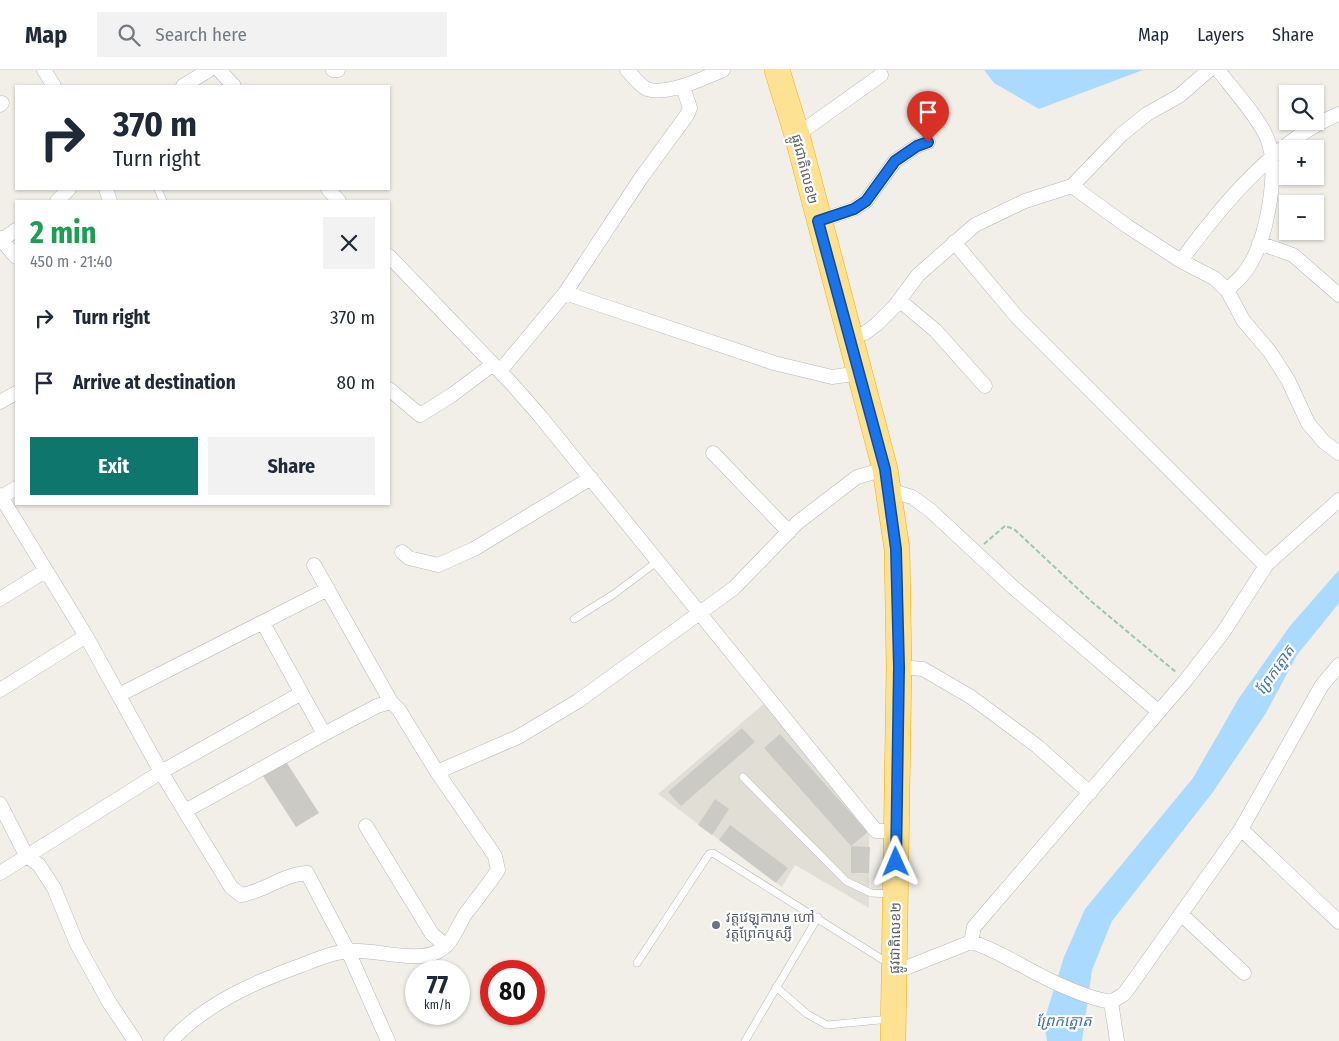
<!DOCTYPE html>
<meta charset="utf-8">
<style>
body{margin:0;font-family:"Fira Sans Condensed","Noto Sans Khmer",sans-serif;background:#f2f2f3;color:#1f2937;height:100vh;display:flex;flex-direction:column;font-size:19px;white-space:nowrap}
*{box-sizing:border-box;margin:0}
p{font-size:16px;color:#747a83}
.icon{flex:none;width:28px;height:28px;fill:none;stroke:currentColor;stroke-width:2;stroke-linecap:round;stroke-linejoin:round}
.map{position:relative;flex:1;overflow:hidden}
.sheet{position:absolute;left:15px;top:130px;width:375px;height:305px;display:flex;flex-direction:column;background:#fff;border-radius:0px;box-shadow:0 1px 4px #0004}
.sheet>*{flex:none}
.top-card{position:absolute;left:15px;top:15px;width:375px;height:105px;border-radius:0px;box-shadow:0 1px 4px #0004;background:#fff;color:#1f2937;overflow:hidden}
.tools{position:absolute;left:1279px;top:15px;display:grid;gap:10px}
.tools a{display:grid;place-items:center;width:45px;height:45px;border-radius:0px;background:#fff;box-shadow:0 1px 4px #0004;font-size:25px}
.speed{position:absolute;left:405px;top:890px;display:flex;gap:10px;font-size:25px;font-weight:700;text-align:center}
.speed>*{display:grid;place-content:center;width:65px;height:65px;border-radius:50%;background:#fff;box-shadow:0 1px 4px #0004;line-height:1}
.speed small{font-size:12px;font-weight:400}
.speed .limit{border:8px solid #d22;background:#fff;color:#111}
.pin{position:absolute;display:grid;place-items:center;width:42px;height:42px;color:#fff;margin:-51px -21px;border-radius:50% 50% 50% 0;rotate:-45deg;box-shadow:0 0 5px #0007}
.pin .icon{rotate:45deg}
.me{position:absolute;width:55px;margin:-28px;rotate:359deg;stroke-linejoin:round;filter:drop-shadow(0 0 4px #0008)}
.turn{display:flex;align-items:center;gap:18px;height:105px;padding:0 15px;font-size:22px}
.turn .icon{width:65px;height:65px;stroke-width:2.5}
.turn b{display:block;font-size:35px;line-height:42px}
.round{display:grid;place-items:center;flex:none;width:52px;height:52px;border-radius:0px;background:#f2f2f3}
.overview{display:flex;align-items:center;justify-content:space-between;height:85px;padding:0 15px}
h1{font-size:30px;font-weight:700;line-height:38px;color:#1e9e55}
.button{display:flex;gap:10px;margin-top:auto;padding:10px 15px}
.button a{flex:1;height:58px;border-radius:0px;background:#0f766e;color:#fff;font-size:20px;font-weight:700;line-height:58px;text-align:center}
.button a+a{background:#f2f2f3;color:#1f2937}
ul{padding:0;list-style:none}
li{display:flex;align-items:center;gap:15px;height:65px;padding:0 15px}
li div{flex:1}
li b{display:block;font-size:19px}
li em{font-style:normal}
header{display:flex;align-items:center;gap:30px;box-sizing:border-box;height:70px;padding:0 25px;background:#fff;border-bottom:1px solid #e0e1e3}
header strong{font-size:24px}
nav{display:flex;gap:28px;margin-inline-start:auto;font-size:18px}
.search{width:350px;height:45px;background:#f2f2f3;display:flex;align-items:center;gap:12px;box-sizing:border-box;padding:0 18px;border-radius:0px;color:#747a83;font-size:19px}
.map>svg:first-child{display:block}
</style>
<header>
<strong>Map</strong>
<div class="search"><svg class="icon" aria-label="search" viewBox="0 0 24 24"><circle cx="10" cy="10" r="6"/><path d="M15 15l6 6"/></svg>Search here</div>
<nav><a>Map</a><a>Layers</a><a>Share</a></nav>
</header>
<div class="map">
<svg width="1339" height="971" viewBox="0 0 1339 971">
<rect width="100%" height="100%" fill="#f1efe8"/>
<!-- education -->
<path fill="#e1ded6" d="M766,632L869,764V838L795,795L782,817L658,724Z"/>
<!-- water -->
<path fill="#aadaff" d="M984,0H1143L1039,39L994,13Z
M1339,500V533L1297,585L1266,643L1213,722L1112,851L1092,900L1082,971H1047L1044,951L1064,887L1085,839L1193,708L1239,628L1290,556Z"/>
<!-- building -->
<path fill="#cccac5" d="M742,658L755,672L681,736L668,722Z
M780,664L868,762L851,776L764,678Z
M285,690L319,743L296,757L263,706Z
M715,729L729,739L712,765L698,755Z
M730,755L788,798L776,813L719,770Z
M851,776L870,777L869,803H851Z"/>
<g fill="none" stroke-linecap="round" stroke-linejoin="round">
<!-- lane casing -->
<g stroke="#b5b8bc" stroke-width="8">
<path id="lane" d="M158,119L163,131
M574,549L614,524L658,491
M743,707L846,811L871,823L892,824
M637,893L709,784L713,783L888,893
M776,917L807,944L827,955L890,949
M745,971L818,847"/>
</g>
<!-- street casing -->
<g stroke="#b5b8bc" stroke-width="15">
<path id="street" d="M44,0L54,16
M219,0L234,16
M333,0H338
M627,0C632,5 640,16 647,19C666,26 705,8 723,0
M1218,0C1232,18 1259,48 1267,68C1280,98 1267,163 1252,191C1246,203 1237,211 1227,220
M183,16L209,0
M0,35L2,33
M797,65L881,5
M1072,116L1127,156L1181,191L1214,208L1227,220L1243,250L1270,282L1288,310L1308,353L1324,372L1339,383
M106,119L110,131
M328,119L339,131
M57,131L69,119
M818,151L854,139L866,131L895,91L917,76L928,72
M0,168L16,187
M0,171L16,160
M954,172L1017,247L1261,491L1267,494
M1259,173L1293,185L1339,225
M389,186L512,314L540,346L876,761H895
M1181,191C1219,138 1277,69 1339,44
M565,223L774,293L832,307L860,303
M899,230L936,261L985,316
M850,266L865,263L877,254L895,236L918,205L975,155L1025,131L1072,116L1122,64L1147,44L1179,26L1209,0
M500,301L565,223L641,108L687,45L690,38L685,23
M389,319L420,345L452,325L492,295
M0,332L16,323
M713,383L789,462
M889,420L912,427L930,440L1014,518L1159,642
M0,425L86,566L161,702L231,817L241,825C264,822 283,804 307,803L348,881L388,971
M0,428L16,418
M402,482L409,488L438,495L474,479L591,408
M0,529L45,501
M263,553L324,664
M899,597L923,599L971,627L1037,676L1090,723
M0,620L86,566
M119,625L328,519
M437,702L518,667L578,631L734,518L797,453L857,407L885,399
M0,734L26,785L39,795L54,818L77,874L109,932L135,971
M185,741L324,664L377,636L391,632
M366,756L432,864L446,876
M1241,759L1339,852
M0,803L161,702L300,624
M1182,845L1244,903
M971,872L974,857L1186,610L1224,561L1267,494L1339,430
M895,898L908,897L971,872C989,877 1005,887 1021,895C1046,909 1083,927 1111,932L1117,971
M1111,932L1124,924L1135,909L1241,759L1322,615L1339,595
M171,971C206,933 255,912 302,895C317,889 334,882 350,881C375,879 415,893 437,882C453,874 457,857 466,843C477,829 488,815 498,800L495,786L437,702L399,640L391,632L314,495"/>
</g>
<!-- highway casing -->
<g stroke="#f9ab00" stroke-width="26">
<path id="highway" d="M777,0L797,65L885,399L897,479L899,597L893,971"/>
</g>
<!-- path -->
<path stroke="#9cc7a9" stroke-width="2" stroke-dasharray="5 2.5" stroke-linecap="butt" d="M984,474L1005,456L1014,459L1092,532L1177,603"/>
<!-- lane -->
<use href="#lane" stroke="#fff" stroke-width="7"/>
<!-- street -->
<use href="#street" stroke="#fff" stroke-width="14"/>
<!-- highway -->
<use href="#highway" stroke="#fde293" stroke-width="25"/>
</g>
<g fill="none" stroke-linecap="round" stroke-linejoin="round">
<!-- route casing -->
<g stroke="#114b97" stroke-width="12">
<path id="route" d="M896,792L899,597L896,479L885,399L818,151L854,139L866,131L895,91L917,76L928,72"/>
</g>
<!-- route -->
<use href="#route" stroke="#1a73e8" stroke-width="9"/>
</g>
<!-- markers -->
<circle fill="#6b7280" stroke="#fff" stroke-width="2" cx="716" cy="855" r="5"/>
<g text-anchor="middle" stroke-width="4.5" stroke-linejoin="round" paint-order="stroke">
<!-- street labels -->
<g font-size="14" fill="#5f6368" stroke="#fff">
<text transform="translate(805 99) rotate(76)" y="5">ផ្លូវជាតិលេខ២</text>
<text transform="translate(895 868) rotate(-89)" y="5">ផ្លូវជាតិលេខ២</text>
</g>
<!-- worship labels -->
<g font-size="14" fill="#5b616d" stroke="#fff" text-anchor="start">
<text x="726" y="852">វត្តវេឡុការាម ហៅ<tspan x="726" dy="16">វត្តព្រែកឬស្សី</tspan></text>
</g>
<!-- water labels -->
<g font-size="15" font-style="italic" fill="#4174aa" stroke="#fff">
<text transform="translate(1275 600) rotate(-55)" y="5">ព្រែកត្នោត</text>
<text x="1064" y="956">ព្រែកត្នោត</text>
</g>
</g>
</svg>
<div class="tools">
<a><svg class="icon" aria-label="search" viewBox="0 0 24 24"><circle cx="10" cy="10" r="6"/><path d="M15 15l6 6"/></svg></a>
<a>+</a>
<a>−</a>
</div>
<div class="speed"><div>77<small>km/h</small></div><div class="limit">80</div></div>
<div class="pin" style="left:928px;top:72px;background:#d93025"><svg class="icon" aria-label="arrive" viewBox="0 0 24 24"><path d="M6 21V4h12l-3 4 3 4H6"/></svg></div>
<svg class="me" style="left:896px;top:792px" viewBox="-20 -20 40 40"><path d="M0-17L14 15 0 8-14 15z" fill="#1a73e8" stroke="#fff" stroke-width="4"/></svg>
<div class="top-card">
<div class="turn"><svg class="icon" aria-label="right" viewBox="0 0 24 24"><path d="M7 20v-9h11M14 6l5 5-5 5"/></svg><div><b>370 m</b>Turn right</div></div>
</div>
<section class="sheet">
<div class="overview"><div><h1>2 min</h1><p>450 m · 21:40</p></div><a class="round"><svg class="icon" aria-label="close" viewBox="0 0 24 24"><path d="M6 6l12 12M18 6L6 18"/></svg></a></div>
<ul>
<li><svg class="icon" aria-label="right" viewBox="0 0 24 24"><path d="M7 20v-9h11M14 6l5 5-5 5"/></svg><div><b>Turn right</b></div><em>370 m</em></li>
<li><svg class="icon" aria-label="arrive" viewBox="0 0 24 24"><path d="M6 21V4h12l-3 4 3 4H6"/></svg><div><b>Arrive at destination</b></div><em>80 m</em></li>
</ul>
<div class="button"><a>Exit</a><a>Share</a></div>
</section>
</div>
